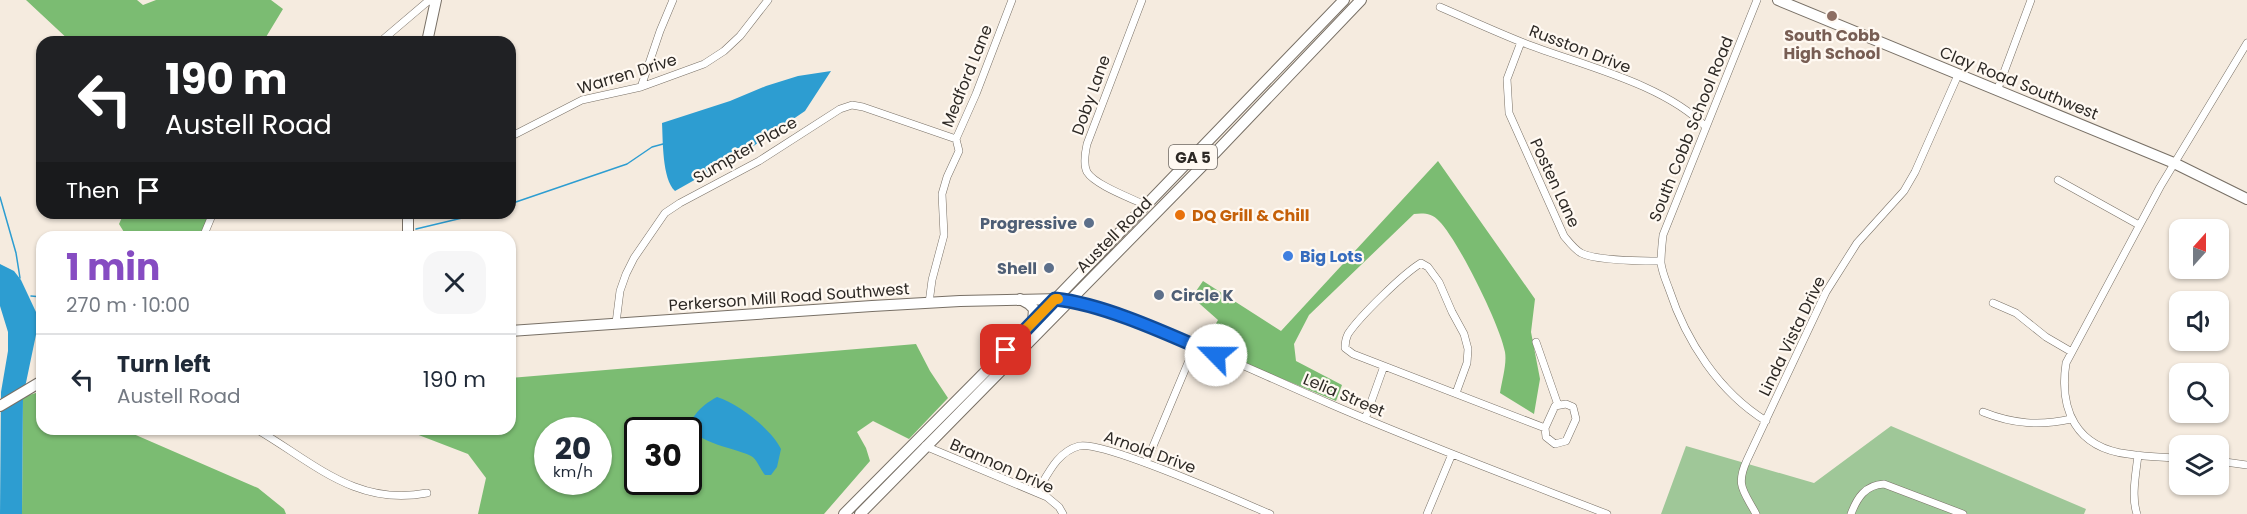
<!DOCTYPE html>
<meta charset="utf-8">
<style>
body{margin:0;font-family:Poppins,sans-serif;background:#f6f6f7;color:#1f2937;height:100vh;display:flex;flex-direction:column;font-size:22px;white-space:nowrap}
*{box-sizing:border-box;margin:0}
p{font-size:20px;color:#747a83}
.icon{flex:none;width:33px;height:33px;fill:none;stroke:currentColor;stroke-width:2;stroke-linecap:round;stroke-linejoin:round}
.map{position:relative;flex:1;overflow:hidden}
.panel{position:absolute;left:36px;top:231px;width:480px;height:204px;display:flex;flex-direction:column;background:#fff;border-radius:18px;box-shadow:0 2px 4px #0004}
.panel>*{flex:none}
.hud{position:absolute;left:36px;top:36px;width:480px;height:183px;border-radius:18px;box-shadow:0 2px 4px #0004;background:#202124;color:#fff;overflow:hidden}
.needle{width:39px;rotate:21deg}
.buttons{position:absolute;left:2169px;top:219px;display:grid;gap:12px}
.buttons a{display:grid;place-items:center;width:60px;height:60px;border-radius:12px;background:#fff;box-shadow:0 2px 4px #0004;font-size:30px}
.speed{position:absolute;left:534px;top:417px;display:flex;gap:12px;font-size:30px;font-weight:700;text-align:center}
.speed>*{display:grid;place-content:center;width:78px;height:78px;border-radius:50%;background:#fff;box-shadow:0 2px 4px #0004;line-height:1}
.speed small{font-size:15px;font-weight:400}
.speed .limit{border:3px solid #111;border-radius:9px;background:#fff;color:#111}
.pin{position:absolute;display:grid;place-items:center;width:51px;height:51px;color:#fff;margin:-26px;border-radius:12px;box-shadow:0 3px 9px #0006}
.me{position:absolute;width:66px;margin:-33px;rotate:293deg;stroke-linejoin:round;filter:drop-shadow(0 0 4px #0008)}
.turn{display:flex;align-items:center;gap:21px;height:126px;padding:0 30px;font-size:27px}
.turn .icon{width:78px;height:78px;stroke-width:2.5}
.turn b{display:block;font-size:42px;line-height:51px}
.then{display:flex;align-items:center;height:57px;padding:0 30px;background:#0003;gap:12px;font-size:22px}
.round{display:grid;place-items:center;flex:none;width:63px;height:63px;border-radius:18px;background:#f6f6f7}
.head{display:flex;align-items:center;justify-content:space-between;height:102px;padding:0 30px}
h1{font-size:36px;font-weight:700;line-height:45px;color:#864cc2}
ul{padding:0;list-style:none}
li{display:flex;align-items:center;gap:18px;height:90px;padding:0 30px;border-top:2px solid #e0e1e3}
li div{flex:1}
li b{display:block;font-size:22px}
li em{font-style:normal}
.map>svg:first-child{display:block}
</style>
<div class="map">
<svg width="2247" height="514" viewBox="0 0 2247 514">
<rect width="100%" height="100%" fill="#f5ebdf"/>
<path fill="#9fc798" d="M1891,426l195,83 -2,5h-423l25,-68 128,37z"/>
<path fill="#7bbc72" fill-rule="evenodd" d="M26,0h111l6,5 13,-5h115l12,9 -20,33h-192z
M1438,161l97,138 -4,33 9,47 -6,35 -34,-21c2,-13 7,-29 5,-41 -5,-27 -47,-112 -66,-131 -7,-8 -16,-8 -25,-7l-105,101 -15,29 2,17 46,24 -6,16 -133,-55 15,-26 -26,-23 11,-16 78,50z
M124,213h89l-10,24h-76l-8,-13z
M916,344l14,27 18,27 -39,41 -36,-18 -16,11 9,16 4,13 -46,53h-346l8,-36 -18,-24 -65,-25h107v-51zM548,430h50v52h-50zM638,430h50v52h-50z
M42,391v38h80l136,59 26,21 2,5h-264l1,-117z"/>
<path fill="#2d9dd1" d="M831,71l-26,40 -53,36 -12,11 -16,2 -10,9 -39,22c-13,-12 -12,-51 -13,-68l68,-22 36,-15 32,-10z
M0,264l14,7 7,9 15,32 1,18 -14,67 -1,117h-22l1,-122 7,-41v-19l-8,-26z
M717,397c22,7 54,32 64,52l-4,18 -6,8h-6c-5,-6 -8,-16 -14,-19 -12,-8 -77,-16 -56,-41 7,-9 13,-13 22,-18z"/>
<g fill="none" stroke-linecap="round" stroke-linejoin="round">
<path stroke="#2d9dd1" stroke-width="1.5" d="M0,197l16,56 4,25
M510,204l117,-40 25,-17 11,-3
M416,229l67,-16
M389,237l9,-2
M31,296l11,1"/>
<g stroke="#787066" stroke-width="8">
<path id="street" d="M1142,0l-55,144c-2,9 -4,20 0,28 8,13 44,26 58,33
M1757,0l-94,235c-1,9 -2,19 -2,28 1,9 5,18 8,26 17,52 50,103 97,132
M1440,7c28,12 56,25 84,36 56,22 139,40 182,84
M380,42l47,-40 7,-2
M1521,42l-14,37 2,34 55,123c5,6 10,13 17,17 16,8 61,8 80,8
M641,87l19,-56 13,-31
M1997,91l34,-91
M510,137l72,-37 59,-13 63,-23 20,-13 16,-15 28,-36
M2058,180l81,45
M203,237l10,-24
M1070,300c89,24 174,67 258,103 92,40 186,75 279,111
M929,303l3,-23 12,-45 -2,-41 5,-17 12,-26 -3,-12 20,-45 36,-94
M1993,303l23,10 30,24 24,14
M616,323l4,-32 6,-17 8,-16 31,-45 15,-10 79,-42 81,-52 12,-4 11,2 93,32
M1536,342l22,63
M1456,393l11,-30 1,-14 -4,-15 -12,-22 -13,-30 -11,-15 -7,-4c-18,11 -61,53 -73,71 -2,4 -3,9 -3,14l8,6 192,74
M1566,404l7,3 3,12 -10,22 -11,3 -9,-7 -1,-9 10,-22z
M1983,412c30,12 57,14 88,7
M1365,419l19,-53
M256,429c57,33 100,78 171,64
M925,446l122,51 12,10 4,7
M2180,458c-18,-1 -35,-1 -52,-4 -52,-6 -69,-44 -62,-91l94,-176 87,-144
M2218,461l29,4
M1146,463l49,-117
M1037,492c11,-18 20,-40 42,-46 24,-6 160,55 191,68
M1427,514l25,-60
M1756,514c-12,-23 -21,-28 -9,-54l79,-168 31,-49 47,-52 11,-19 43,-97
M1851,514c6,-16 14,-29 33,-30l79,30
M2137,514c-6,-17 -1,-41 1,-59"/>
</g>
<g stroke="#787066" stroke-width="12">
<path id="secondary" d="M1778,0l396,163 73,36
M427,42l9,-42
M408,237v-24
M510,331l362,-25 88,-5 101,-2
M0,406l42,-25"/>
</g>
<g stroke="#787066" stroke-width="12">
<path id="primary" d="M1020,299l9,5 5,5 -1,13
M844,514l144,-145 356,-369
M860,514l356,-362 145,-152"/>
</g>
<use href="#street" stroke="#fff" stroke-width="7"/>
<use href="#secondary" stroke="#fff" stroke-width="10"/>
<use href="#primary" stroke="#fff" stroke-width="10"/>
</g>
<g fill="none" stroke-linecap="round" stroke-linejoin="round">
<g stroke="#114b97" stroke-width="15">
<path id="route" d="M1006,350l49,-51c49,5 115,36 161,56"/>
</g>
<use href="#route" stroke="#1a73e8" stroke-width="10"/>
<path stroke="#f59e0b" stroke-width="10" d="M1023,332l32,-33h3"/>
</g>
<circle fill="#8d6e63" stroke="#fff9f2" stroke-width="2" cx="1832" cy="16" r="6"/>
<circle fill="#e8710a" stroke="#fff9f2" stroke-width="2" cx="1180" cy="215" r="6"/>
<g fill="#5c6f8a" stroke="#fff9f2" stroke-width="2">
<circle cx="1089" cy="223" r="6"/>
<circle cx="1049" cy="268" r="6"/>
<circle cx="1159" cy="295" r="6"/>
</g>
<circle fill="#3f7fe0" stroke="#fff9f2" stroke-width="2" cx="1288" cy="256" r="6"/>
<g text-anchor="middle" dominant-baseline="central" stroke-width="4.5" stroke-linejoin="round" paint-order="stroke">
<rect fill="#fff9f2" stroke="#6c6762" stroke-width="1.5" x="1169" y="145" width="48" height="24" rx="4.5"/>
<g font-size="15" font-weight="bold" fill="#2d2925">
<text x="1193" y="157">GA 5</text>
</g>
<g font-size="16" font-weight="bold" fill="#785e54" stroke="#fff9f2">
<text x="1832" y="35">South Cobb<tspan x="1832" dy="18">High School</tspan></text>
</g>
<g font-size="16" fill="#2d2925" stroke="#fff9f2">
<text transform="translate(1580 49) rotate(21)">Russton Drive</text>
<text transform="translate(627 74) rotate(-17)">Warren Drive</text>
<text transform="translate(967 76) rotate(-68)">Medford Lane</text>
<text transform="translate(2019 83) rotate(22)">Clay Road Southwest</text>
<text transform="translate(1091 95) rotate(-70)">Doby Lane</text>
<text transform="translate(1691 129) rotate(-68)">South Cobb School Road</text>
<text transform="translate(745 150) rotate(-30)">Sumpter Place</text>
<text transform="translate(1555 183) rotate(65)">Posten Lane</text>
<text transform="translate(1114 235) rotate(-45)">Austell Road</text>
<text transform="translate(789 297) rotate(-4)">Perkerson Mill Road Southwest</text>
<text transform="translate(1792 336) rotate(-64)">Linda Vista Drive</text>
<text transform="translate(1344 395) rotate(23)">Lelia Street</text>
<text transform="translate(1150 452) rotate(20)">Arnold Drive</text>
<text transform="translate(1002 466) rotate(24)">Brannon Drive</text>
</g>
<g font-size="16" font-weight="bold" fill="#c56008" stroke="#fff9f2" text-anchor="start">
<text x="1192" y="215">DQ Grill &amp; Chill</text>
</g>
<g font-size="16" font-weight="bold" fill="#4e5e75" stroke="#fff9f2" text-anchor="end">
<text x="1077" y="223">Progressive</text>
<text x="1037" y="268">Shell</text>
<text x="1171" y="295" text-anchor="start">Circle K</text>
</g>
<g font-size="16" font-weight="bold" fill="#366cbe" stroke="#fff9f2" text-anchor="start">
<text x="1300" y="256">Big Lots</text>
</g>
</g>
</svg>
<div class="buttons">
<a><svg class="needle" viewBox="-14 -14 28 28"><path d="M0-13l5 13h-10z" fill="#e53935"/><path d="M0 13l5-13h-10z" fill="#747a83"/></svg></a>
<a><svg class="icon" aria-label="sound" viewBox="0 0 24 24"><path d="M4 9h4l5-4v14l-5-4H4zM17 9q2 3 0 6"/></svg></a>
<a><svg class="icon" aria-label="search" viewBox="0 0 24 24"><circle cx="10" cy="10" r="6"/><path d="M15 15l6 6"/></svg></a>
<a><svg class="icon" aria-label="layers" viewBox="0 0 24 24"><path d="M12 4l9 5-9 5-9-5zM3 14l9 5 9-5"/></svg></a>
</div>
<div class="speed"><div>20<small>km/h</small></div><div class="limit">30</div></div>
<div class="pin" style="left:1006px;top:350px;background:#d93025"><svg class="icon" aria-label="arrive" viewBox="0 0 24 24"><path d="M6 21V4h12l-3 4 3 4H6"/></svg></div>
<svg class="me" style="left:1216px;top:355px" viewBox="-20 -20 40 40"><circle r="19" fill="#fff"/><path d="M0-13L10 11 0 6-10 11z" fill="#1a73e8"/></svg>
<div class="hud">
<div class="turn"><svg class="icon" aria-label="left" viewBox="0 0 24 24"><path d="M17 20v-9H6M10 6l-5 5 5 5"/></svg><div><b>190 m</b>Austell Road</div></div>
<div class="then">Then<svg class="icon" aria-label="arrive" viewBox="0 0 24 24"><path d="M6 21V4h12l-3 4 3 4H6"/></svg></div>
</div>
<section class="panel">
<div class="head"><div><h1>1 min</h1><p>270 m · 10:00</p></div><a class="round"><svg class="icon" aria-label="close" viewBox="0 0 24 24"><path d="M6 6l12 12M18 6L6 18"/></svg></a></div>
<ul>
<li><svg class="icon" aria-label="left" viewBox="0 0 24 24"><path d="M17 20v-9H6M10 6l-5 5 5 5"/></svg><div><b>Turn left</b><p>Austell Road</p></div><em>190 m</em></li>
</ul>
</section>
</div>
